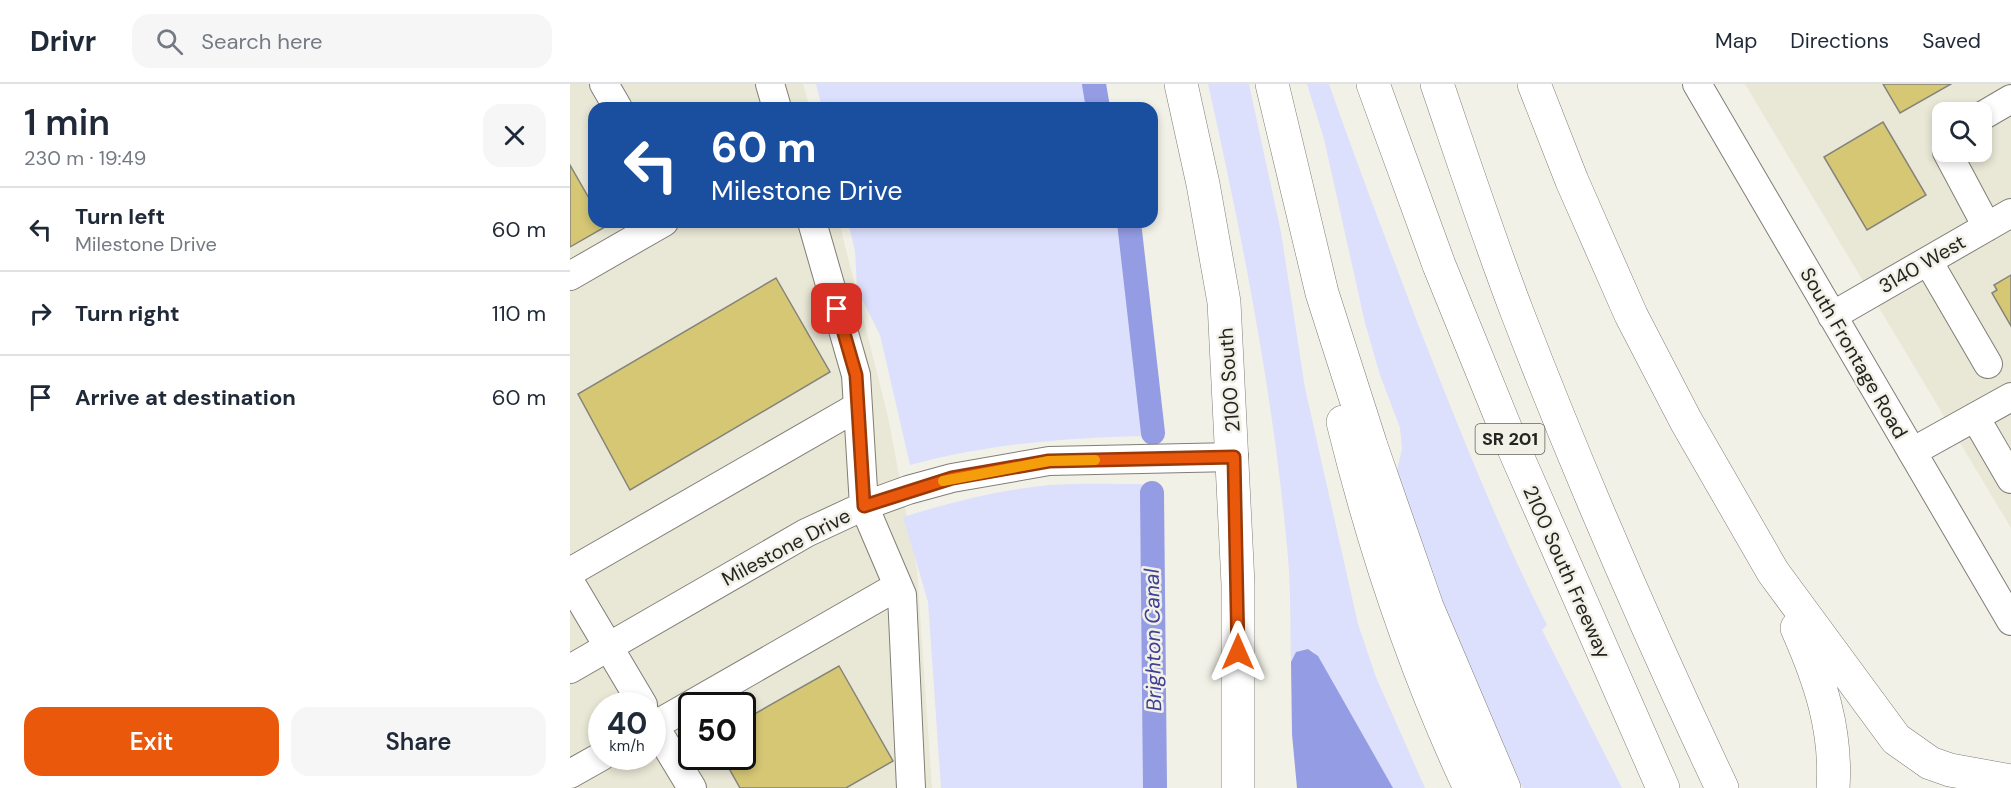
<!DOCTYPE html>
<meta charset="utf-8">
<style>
body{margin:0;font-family:"DM Sans",sans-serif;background:#f6f6f7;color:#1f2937;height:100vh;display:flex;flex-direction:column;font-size:22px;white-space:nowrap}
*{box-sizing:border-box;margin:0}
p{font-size:20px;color:#747a83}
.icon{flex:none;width:33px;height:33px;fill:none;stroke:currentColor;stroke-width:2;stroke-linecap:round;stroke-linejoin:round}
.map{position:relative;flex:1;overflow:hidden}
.side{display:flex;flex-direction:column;background:#fff;width:570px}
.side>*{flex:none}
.top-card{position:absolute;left:18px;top:18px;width:570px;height:126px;border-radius:18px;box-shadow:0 3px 9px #0003;background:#1a4fa0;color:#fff;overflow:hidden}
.buttons{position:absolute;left:1362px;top:18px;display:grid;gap:12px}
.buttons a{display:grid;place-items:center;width:60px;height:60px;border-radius:12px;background:#fff;box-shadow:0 3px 9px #0003;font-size:30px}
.speed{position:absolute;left:18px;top:608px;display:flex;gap:12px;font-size:30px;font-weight:700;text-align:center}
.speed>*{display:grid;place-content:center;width:78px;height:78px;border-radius:50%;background:#fff;box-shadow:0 3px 9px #0003;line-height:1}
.speed small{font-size:15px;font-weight:400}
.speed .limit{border:3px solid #111;border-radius:9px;background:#fff;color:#111}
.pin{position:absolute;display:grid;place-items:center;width:51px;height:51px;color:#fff;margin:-26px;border-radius:12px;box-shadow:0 3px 9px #0006}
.me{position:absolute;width:66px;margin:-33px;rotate:0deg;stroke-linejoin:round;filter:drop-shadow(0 0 4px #0008)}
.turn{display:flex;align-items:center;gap:21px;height:126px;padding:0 24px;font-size:27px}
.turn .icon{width:78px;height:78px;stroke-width:2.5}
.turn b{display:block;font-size:42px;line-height:51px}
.round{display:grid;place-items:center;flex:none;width:63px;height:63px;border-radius:18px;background:#f6f6f7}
.head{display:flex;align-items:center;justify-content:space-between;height:102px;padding:0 24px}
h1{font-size:36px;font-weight:600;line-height:45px}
.cta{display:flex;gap:12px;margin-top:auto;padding:12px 24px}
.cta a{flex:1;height:69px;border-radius:18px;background:#ea580c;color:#fff;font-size:24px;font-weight:600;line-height:69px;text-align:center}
.cta a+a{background:#f6f6f7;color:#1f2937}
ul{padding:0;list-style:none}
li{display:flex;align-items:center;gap:18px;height:84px;padding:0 24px;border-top:2px solid #e0e1e3}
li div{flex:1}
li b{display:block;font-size:22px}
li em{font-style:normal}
header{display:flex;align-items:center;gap:36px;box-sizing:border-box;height:84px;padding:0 30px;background:#fff;border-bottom:2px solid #e0e1e3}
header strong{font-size:28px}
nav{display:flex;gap:33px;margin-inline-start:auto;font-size:21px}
.search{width:420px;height:54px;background:#f6f6f7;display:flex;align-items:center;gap:15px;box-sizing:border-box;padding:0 21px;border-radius:18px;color:#747a83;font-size:22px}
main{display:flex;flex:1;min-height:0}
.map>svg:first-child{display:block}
</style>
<header>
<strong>Drivr</strong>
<div class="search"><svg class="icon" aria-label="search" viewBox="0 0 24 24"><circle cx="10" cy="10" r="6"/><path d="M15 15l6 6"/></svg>Search here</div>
<nav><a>Map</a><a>Directions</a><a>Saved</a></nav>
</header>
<main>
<section class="side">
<div class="head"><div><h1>1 min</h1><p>230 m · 19:49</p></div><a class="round"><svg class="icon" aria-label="close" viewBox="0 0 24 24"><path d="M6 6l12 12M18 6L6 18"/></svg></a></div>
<ul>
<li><svg class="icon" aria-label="left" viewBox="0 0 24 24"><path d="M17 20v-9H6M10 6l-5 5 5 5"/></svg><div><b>Turn left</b><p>Milestone Drive</p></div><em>60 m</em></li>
<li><svg class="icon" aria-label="right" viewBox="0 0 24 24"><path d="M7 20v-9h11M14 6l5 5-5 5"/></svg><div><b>Turn right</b></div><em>110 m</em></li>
<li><svg class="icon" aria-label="arrive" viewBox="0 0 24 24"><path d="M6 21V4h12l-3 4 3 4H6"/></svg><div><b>Arrive at destination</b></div><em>60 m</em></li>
</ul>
<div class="cta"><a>Exit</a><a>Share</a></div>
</section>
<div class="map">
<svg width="1441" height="704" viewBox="0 0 1441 704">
<rect width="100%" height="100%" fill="#f2f1e7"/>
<path fill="#e9e7d5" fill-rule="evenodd" d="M0,0h233l7,24h-216v114h245l49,195 29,153 15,218h-362zM32,621h50v51h-50zM122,621h50v51h-50z
M1175,0h266v444zM1372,28h40v40h-40z"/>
<path fill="#dce0fc" d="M246,0h268l6,24h-268z
M638,0h41l32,148 24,156 53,236 18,53 49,111h-32l-80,-137 -5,-2 -12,3 -5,10c-1,-34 0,-69 -3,-104 -14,-160 -45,-318 -80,-474z
M737,0h22c29,83 61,166 92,248 39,99 78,198 126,293l-5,5 80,158h-99l-69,-152 -50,-136 -7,-30 5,-21 -2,-21 -20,-53 -15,-52 -41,-184z
M278,138h270l26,191v23c-80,2 -156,8 -234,29l-30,-130 -23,-46 -2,-38z
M572,400l6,304h-207l-13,-186 -25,-85c48,-15 96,-27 146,-32 31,-2 63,-1 93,-1z"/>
<path fill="#949ce3" d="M738,565l10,7 75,132h-96l-5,-54 -1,-72 5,-10z"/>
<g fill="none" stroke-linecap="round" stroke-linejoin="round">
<path stroke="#949ce3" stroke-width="24" d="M524,0l4,24
M559,138l24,211
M582,409l3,295"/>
</g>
<path fill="#d6c775" stroke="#85847b" stroke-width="1.5" d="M1313,0h68l-51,29z
M1313,38l43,73 -59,35 -43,-73z
M0,81l24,42v15h8l3,5 -35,20z
M1441,191v51l-19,-33 5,-3 -3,-5z
M206,194l54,94 -200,118 -52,-96z
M269,582l54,95 -47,27h-106l-18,-32h20v-35z"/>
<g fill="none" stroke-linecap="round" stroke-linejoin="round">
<g stroke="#807e76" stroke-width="30">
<path id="minor" d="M34,0l14,24
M200,0l7,24
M1127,0l314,537
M1412,32l29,-17
M1377,68l40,75
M242,138l44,153 8,131 38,89 9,193
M1358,177l60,103
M0,192l94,-54
M1262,232l179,-103
M1405,333l36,62
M1342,368l99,-55
M0,488l287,-165
M0,498l73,123
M0,585l236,-136 58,-27 44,-16 44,-12 97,-17 185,-4
M82,638l40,66
M82,643l246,-141
M0,690l32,-18"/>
</g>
<g stroke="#807e76" stroke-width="34">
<path id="major" d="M611,0l22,100 21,118 14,282v204"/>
</g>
<g stroke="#807e76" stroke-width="34">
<path id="highway" d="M702,0l50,209 49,153 56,161 77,181
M803,0l66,181 72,177 152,346
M867,0c26,76 51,152 80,228 62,161 131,320 205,476
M964,0l38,97 59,134 55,106 87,151 123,167 34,24 20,7 61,11
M773,338c31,126 72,249 127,366
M1227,544c23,52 40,102 36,160"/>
</g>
<use href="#minor" stroke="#fff" stroke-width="28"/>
<use href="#major" stroke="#fff" stroke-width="33"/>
<use href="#highway" stroke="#fff" stroke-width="33"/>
</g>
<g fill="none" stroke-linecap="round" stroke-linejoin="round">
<g stroke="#983908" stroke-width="15">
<path id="route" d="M267,225l19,66 8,131 88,-28 97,-17 185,-4 4,195"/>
</g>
<use href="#route" stroke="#ea580c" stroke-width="10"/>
<path stroke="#f59e0b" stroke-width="10" d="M373,397l106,-20 46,-1"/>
</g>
<g text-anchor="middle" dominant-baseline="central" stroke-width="5" stroke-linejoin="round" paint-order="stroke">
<rect fill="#f2f1e7" stroke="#62625c" stroke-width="1.5" x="905.5" y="340" width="69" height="30" rx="4.5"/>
<g font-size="18" font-weight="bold" fill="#252421">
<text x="940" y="355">SR 201</text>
</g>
<g font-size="20" fill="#252421" stroke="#f2f1e7">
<text transform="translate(1352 180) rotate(-30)">3140 West</text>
<text transform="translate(1284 269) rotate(60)">South Frontage Road</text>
<text transform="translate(659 296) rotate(-94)">2100 South</text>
<text transform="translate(216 463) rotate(-28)">Milestone Drive</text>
<text transform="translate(997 488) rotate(66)">2100 South Freeway</text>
</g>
<g font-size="21" font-style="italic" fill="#3f4094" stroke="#f2f1e7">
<text transform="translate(583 556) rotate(-91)">Brighton Canal</text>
</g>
</g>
</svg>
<div class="buttons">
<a><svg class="icon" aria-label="search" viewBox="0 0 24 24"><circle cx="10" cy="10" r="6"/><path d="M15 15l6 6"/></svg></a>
</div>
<div class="speed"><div>40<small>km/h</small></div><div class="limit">50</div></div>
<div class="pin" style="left:267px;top:225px;background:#d93025"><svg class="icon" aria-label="arrive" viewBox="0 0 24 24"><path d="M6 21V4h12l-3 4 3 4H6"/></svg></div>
<svg class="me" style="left:668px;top:568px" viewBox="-20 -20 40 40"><path d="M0-17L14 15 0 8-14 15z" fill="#ea580c" stroke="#fff" stroke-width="4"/></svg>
<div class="top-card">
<div class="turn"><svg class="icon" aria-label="left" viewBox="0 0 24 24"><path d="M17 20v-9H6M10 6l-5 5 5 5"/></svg><div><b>60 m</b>Milestone Drive</div></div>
</div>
</div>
</main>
